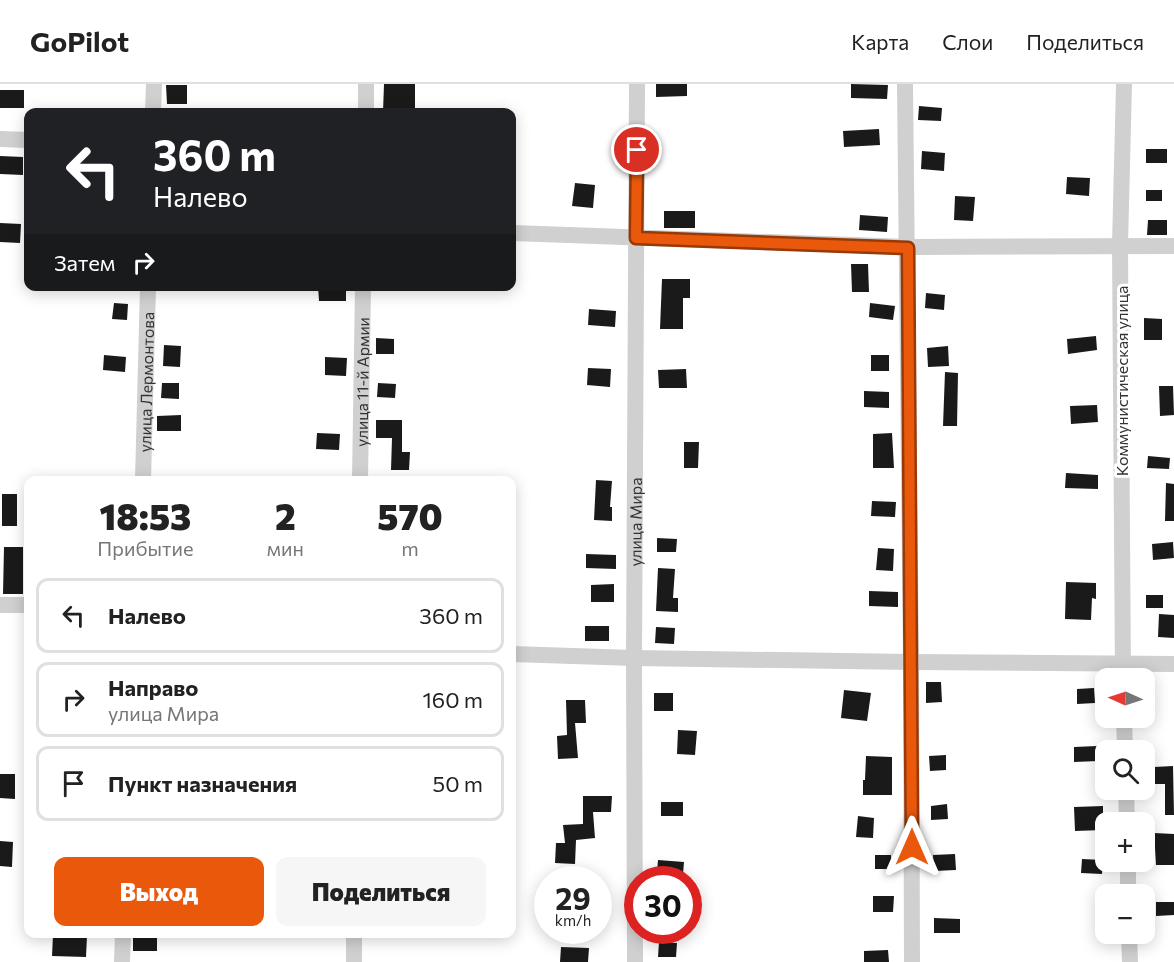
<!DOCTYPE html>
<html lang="ru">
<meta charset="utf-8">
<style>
body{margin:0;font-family:Commissioner,sans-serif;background:#f6f6f6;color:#222;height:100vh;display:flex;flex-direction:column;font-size:22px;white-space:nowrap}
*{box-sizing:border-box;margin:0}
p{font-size:20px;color:#767676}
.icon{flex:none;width:33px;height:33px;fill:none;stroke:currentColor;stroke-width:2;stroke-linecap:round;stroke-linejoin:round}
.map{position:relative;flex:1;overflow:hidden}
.panel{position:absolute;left:24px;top:392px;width:492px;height:462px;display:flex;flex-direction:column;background:#fff;border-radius:12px;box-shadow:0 3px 15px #0003}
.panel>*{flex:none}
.banner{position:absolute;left:24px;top:24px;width:492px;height:183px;border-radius:12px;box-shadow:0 3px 15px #0003;background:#202124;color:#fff;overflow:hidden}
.needle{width:39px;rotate:273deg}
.tools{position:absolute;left:1095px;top:584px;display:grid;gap:12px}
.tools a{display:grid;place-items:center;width:60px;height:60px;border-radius:12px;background:#fff;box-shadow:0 3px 15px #0003;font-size:30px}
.speed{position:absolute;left:534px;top:782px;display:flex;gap:12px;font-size:30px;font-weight:700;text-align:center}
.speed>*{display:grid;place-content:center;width:78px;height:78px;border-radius:50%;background:#fff;box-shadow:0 3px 15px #0003;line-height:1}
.speed small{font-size:15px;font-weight:400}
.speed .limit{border:9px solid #d22;background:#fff;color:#111}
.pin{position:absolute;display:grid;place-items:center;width:51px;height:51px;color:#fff;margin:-26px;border:3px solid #fff;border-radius:50%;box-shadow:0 2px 6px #0007}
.me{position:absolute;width:66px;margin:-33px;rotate:0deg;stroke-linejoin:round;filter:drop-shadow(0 0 4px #0008)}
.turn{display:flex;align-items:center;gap:21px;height:126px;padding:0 30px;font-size:27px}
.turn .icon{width:78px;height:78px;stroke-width:2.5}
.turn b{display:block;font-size:42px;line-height:51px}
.then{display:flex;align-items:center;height:57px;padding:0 30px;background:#0003;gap:12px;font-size:22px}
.eta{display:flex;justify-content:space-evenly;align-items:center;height:102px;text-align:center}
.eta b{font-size:36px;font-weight:800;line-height:42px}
.button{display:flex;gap:12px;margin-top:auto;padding:12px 30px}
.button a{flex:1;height:69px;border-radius:12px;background:#ea580c;color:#fff;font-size:24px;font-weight:800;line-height:69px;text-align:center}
.button a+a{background:#f6f6f6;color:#222}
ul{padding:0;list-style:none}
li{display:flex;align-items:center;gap:18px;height:75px;margin:0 12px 9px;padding:0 18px;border:3px solid #e0e0e0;border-radius:12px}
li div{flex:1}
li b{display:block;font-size:22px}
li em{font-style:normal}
header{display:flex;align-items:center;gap:36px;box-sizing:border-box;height:84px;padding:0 30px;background:#fff;border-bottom:2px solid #e0e0e0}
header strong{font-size:28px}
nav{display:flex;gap:33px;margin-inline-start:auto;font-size:21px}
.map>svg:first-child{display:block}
</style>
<header>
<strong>GoPilot</strong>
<nav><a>Карта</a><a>Слои</a><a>Поделиться</a></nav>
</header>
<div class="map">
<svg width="1174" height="878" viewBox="0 0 1174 878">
<rect width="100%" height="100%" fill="#fff"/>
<path fill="#1a1a1a" d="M384,0h31v28h-32z
M656,0h31v12l-31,1z
M851,0l37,1 -1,14 -36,-1z
M166,1h21v19h-20z
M0,6h24v18h-24z
M919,22l23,2 -1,13 -23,-1z
M879,45l1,16 -36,2 -1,-16z
M1146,65h21v14h-21z
M922,67l23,2 -1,18 -23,-2z
M0,72l23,1v18l-23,-1z
M1067,93l23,1 -1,18 -23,-2z
M575,99l20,2 -2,23 -21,-2z
M1146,106h16v11h-16z
M955,112l20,1 -2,24 -19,-1z
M664,127h31v17h-31z
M860,131l28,2 -1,15 -28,-2z
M1148,136h19v15h-20z
M0,139l21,1 -1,19 -20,-1z
M851,180h17l1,28h-17z
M662,195h28v19h-7v31h-23z
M318,202h28v15h-27z
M926,209l19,2 -1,15 -19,-2z
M114,219l14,1 -1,16 -15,-1z
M870,219l25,3 -2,14 -24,-3z
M589,225l27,2 -1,16 -27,-2z
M1144,234l18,1v21h-18z
M1096,252l1,14 -29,4 -1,-15z
M376,254l18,1v15h-18z
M164,261l17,1 -1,21 -17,-1z
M948,262l1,20 -21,1 -1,-19z
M104,271l22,2 -1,15 -22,-2z
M871,271h18v16h-18z
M325,273l22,1 -1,18 -21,-1z
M588,284l23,1 -1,18 -23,-2z
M686,285l1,19h-28l-1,-18z
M945,288l13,1 -1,53h-14z
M162,299h17v16l-18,-1z
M378,299l18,1 -1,14 -18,-1z
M1159,302h14l1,29 -14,1z
M864,307l25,1v16l-25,-1z
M1097,321l1,17 -27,2 -1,-18z
M181,331v16h-24v-15z
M376,336h26v32h8l-1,18h-18l1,-32h-16z
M317,349l23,1 -1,16 -23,-1z
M892,349l2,35h-21v-34z
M684,358h15l-1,26h-14z
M1148,372l22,2 -1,11 -22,-1z
M1066,389l32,2v14l-33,-1z
M596,396l16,1 -2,26h2v14l-18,-1z
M1166,399l8,1v37h-9z
M2,410h15v32h-15z
M872,417l24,1 -1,15 -24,-1z
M657,454l20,1 -1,13h-19z
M1173,458l1,16 -21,2 -1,-16z
M4,463h19v47h-20z
M878,464l16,1 -1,22 -17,-1z
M586,470l30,1v14l-30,-1z
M658,484l17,1 -2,29h5v14l-22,-1z
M1066,498l30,1v16l-4,-1 -1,22 -26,-1z
M614,500v18h-23v-17z
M869,507l29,1v15l-29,-1z
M1146,511h17v13h-17z
M1159,530l15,1v23l-16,-1z
M585,542h24v15h-24z
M656,543l19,1 -1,16 -19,-1z
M926,598h15l1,20 -16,1z
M1094,604l1,15 -18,1v-15z
M844,606l27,3 -4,28 -26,-3z
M654,609h19v18h-19z
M566,616h19l1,23h-11l3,35 -20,1 -1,-23 10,-1z
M678,646l19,1 -2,24 -18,-1z
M1097,662l1,15 -24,1v-15z
M946,671v15l-16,1 -1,-15z
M866,672l26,1v38h-29v-15h2z
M1173,682l1,49h-9v-31h-10l-1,-17z
M0,690h15v25l-15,-1z
M583,712h29l-1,16h-18l2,26 -19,2 -1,24 -20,-1 1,-20h9l-2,-18 20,-1z
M661,718h22v14h-22z
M947,720l1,15 -17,1v-14z
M1103,722v24l-28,1 -1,-24z
M858,732l16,2 -1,20 -17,-1z
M1154,749l20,1v31h-18l-1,-17h-2z
M0,757l13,1 -1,25 -12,-1z
M955,770l1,16 -22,1 -1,-16z
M875,771h16v14h-16z
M1082,775l21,1 -1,14 -21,-1z
M658,776l26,2 -1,12 -26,-2z
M873,812h21l-1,16h-20z
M1156,818h18v13l-18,1z
M934,834l26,1v14h-26z
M53,851l34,1 -1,21 -34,-1z
M133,851h24v16h-24z
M659,858l18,1 -1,14h-18z
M561,863l28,1 -1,14h-28z
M888,866l1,12h-25v-11z"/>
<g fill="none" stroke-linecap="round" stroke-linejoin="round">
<g stroke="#d0d0d0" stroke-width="16">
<path d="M905,0l6,578 1,300"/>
<path d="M153,28l1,-28"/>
<path d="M366,28v-28"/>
<path d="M0,55l28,1"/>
<path d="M512,149l396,14 266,-1"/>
<path id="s1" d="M143,396l5,-194"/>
<path id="s2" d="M360,396l3,-194"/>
<path d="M0,521h28"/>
<path d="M512,570l122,4 277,4 263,2"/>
<path d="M1123,594l-3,-433 4,-161"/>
<path d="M1124,633l1,33"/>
<path d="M1126,705l1,33"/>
<path d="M1128,777v33"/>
<path d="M1129,849l1,29"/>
<path d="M122,878l1,-29"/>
<path d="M354,878v-29"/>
<path id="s3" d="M635,878l-1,-304 3,-574"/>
</g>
</g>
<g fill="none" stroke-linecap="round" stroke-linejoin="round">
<g stroke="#983908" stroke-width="15">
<path id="route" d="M637,66l-1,88 272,10 4,599"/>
</g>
<use href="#route" stroke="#ea580c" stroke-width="10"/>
</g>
<g text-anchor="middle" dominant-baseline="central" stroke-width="6" stroke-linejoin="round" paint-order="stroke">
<g font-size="16" fill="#333" stroke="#fff">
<text transform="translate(1121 297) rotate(-90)">Коммунистическая улица</text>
<text stroke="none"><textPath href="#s1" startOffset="98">улица Лермонтова</textPath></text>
<text stroke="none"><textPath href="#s2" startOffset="98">улица 11-й Армии</textPath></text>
<text stroke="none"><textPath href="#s3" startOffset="440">улица Мира</textPath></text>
</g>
</g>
</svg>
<div class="tools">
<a><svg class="needle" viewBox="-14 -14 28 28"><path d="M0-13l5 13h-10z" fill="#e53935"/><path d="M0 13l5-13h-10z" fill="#767676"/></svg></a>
<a><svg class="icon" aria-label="search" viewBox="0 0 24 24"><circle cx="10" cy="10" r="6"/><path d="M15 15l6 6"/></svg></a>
<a>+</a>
<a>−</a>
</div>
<div class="speed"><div>29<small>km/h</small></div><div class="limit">30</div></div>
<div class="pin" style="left:637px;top:66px;background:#d93025"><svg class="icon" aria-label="arrive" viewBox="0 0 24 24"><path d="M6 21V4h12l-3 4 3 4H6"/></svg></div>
<svg class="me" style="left:912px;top:763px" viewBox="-20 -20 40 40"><path d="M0-17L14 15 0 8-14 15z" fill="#ea580c" stroke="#fff" stroke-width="4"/></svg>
<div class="banner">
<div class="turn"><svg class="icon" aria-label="left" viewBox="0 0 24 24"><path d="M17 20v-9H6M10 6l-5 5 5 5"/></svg><div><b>360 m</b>Налево</div></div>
<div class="then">Затем<svg class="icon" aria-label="right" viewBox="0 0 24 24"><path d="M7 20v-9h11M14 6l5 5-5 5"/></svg></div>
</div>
<section class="panel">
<div class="eta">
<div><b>18:53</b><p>Прибытие</p></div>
<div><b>2</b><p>мин</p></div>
<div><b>570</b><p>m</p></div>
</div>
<ul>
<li><svg class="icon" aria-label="left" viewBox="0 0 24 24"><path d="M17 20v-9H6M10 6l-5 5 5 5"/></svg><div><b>Налево</b></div><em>360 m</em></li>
<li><svg class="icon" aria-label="right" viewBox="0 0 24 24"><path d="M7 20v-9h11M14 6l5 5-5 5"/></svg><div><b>Направо</b><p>улица Мира</p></div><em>160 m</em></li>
<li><svg class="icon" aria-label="arrive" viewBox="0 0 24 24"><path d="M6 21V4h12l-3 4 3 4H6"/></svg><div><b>Пункт назначения</b></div><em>50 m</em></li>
</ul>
<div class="button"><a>Выход</a><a>Поделиться</a></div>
</section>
</div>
